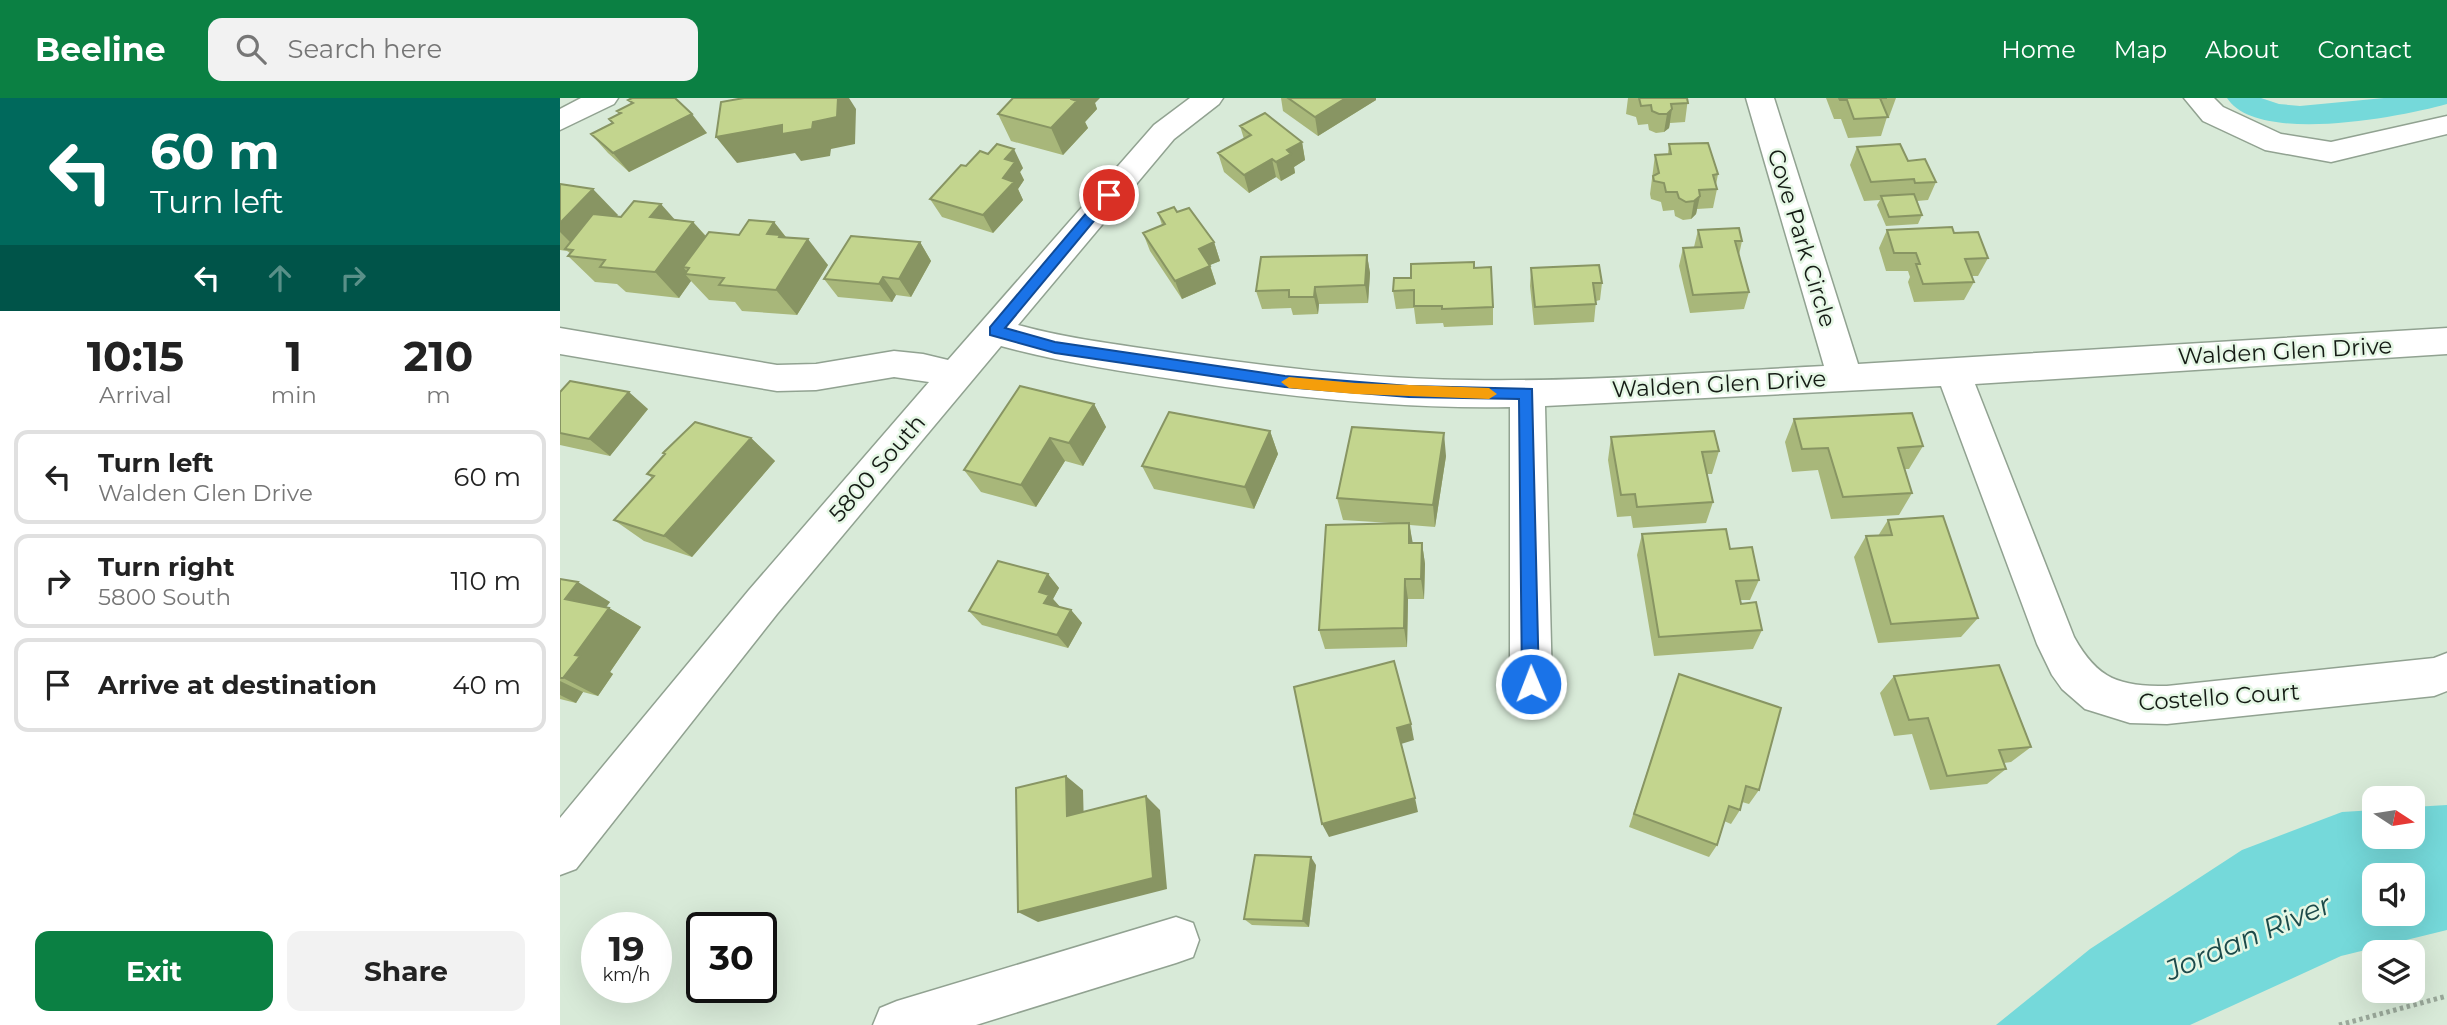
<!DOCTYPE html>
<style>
body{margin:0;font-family:Montserrat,sans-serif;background:#f2f2f2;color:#222;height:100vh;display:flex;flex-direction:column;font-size:26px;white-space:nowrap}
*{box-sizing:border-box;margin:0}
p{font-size:23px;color:#767676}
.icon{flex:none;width:38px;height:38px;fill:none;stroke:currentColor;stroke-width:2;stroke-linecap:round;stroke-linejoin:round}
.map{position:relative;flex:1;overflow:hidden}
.panel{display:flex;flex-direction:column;background:#fff;width:560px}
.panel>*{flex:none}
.banner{background:#00695c;color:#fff;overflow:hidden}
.needle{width:46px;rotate:102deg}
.tools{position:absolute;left:1802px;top:688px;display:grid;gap:14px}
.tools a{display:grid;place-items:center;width:63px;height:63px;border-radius:14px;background:#fff;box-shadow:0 7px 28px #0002;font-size:35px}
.speed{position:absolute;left:21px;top:814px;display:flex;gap:14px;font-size:35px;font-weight:700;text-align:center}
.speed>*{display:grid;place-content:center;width:91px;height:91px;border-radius:50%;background:#fff;box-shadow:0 7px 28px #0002;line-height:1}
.speed small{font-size:18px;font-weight:400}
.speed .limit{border:4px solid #111;border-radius:10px;background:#fff;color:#111}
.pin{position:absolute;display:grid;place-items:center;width:60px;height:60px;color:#fff;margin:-30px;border:4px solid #fff;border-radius:50%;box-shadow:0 2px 7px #0007}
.me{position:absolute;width:77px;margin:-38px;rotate:359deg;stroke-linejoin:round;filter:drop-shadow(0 0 5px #0008)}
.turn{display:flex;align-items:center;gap:24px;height:147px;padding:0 35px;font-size:32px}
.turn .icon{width:91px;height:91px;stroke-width:2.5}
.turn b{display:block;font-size:49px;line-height:60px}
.lanes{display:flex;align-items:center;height:66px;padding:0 35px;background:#0003;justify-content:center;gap:35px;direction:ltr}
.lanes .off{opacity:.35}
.eta{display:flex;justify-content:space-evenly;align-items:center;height:119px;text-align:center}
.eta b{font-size:42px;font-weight:700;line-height:49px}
.action{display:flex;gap:14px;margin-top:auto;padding:14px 35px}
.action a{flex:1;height:80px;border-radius:14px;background:#0b8043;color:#fff;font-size:28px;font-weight:700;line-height:80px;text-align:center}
.action a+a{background:#f2f2f2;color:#222}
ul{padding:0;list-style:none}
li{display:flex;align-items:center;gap:21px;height:94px;margin:0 14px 10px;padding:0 21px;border:4px solid #e0e0e0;border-radius:14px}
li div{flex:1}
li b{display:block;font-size:26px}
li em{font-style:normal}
header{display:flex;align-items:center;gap:42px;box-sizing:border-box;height:98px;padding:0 35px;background:#0b8043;color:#fff}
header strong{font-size:33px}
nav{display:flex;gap:38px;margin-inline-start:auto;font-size:24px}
.search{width:490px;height:63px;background:#f2f2f2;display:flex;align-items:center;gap:18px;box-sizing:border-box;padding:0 24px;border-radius:14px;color:#767676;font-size:26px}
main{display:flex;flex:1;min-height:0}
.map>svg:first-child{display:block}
</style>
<header>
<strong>Beeline</strong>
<div class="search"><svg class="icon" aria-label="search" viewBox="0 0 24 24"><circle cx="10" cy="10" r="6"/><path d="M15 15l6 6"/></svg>Search here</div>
<nav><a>Home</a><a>Map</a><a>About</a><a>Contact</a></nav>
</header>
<main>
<section class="panel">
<div class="banner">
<div class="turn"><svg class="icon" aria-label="left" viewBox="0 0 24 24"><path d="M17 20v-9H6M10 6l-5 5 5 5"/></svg><div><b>60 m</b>Turn left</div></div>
<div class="lanes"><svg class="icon" aria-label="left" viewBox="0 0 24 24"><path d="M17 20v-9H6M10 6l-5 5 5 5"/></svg><svg class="icon off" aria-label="ahead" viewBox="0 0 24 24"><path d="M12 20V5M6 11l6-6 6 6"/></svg><svg class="icon off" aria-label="right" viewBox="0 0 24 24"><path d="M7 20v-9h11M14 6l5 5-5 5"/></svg></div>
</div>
<div class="eta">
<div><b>10:15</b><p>Arrival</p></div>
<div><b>1</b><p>min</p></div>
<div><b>210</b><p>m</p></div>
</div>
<ul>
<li><svg class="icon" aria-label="left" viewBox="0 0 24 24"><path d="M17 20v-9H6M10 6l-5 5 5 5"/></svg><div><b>Turn left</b><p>Walden Glen Drive</p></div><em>60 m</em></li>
<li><svg class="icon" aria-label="right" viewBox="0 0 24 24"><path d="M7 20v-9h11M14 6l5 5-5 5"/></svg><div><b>Turn right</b><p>5800 South</p></div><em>110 m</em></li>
<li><svg class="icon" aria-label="arrive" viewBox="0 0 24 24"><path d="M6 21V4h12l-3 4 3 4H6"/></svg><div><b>Arrive at destination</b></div><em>40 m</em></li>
</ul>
<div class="action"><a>Exit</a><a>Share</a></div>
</section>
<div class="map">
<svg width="1887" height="927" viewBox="0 0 1887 927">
<rect width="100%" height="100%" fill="#d8ead8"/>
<path fill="#75d9da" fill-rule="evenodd" d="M1887,707v125l-106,26 -151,69h-194l94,-76 152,-99 100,-38 33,-2v26h38v-29zM1815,777h38v39h-38z"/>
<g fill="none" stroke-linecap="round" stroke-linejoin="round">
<path fill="#75d9da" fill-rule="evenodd" d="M1667,0h34l18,6 21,2 84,-8h63v6c-46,13 -190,41 -220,-6z"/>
<g stroke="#91a291" stroke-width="3">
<path id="minor" d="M21,0h37l-4,6 -54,26v-21z
M630,0h33l-4,6 -45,35 -156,186c51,14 104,20 156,28 98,14 196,26 295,27 119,2 237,-8 355,-14l-78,-268h28l84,266 589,-36v26l-472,30 99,253c24,43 45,49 93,49l267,-28 13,-5v38l-13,5 -267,28 -37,-1 -45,-14 -23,-20 -10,-14 -15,-31 -96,-258 -396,20 7,278 -6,13 -15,6 -15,-6 -6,-13v-277c-111,2 -222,-10 -331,-27 -60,-9 -119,-18 -178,-34l-224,268 -201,255 -16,6v-57l189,-228 180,-208 -35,-5 -78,13 -39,1 -217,-37v-26l217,37 39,-1 78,-13 29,3 25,6 206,-235z
M1624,0h30l9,9 58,27 50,8 116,-26v18l-116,28 -66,-12 -62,-29z
M616,819l17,6 6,17 -6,17 -17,6 -200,62h-103l7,-17 17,-7z"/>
</g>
<path stroke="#9aa89a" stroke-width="5" stroke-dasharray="3.5 3.5" stroke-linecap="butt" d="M1779,927l108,-29"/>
<use href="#minor" fill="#fff" fill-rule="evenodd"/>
</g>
<path fill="#a8b77a" d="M721,0h95v2l-58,36 -35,-25z
M1068,0h60l-3,24 -15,1 -1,5 -5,4 -8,1 -7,-3 -1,-6 -10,1 -2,-8 -10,-3z
M1266,0h70l-7,19h-2l-6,19 -33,2 -7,-19h-7z
M68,2l79,33 -78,39 -21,-19 -17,-19 21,-11 -3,-4 11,-5 -3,-3 15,-7z
M535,5l2,6 -12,13 3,6 -25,27 -52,-14 -13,-27z
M680,28l62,16 3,18 -11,7 1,6 -14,8 -5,-4 -27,16 -25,-21 -6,-19 26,-14z
M1109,46l49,30 -2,11 1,4 -4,19 -16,1 -1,5 -5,5 -8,1 -8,-4 -1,-6 -11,1 -2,-9 -10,-3 -1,-5 5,-39 13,-1z
M1297,49l51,14 28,21 -8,18 -11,1 5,14 -4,9 -32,2 -9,-21 3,-5 -16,1 -14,-36z
M406,68l57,2 -3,4 4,8 -6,9 5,11 -30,33 -51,-16 -12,-18z
M0,86l58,31 -2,1 77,6 13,14 33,-1 35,-13 12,15 42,28 -31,50 -55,-4 -7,-9 -26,-2 -18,-19 -12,17 -53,-6 -9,-8 -22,-2 -27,-26 2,-3 -3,-2 -7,-1z
M617,114l37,30 6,19 -10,4 6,19 -34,15 -32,-48 -7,-18 19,-8 -4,-12z
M1138,132l44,11 -3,14 10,37 -5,17 -54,4 -11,-47 4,-18 11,-1z
M1327,132l67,3 34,25 -10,18h-6l2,6 -10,18 -50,2 -6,-20 2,-5 -2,-6h-22l-7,-23z
M360,144l11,19 -20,36 -15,-2 -4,7 -54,-5 -14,-18z
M807,157l3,18 -2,30 -49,1 -1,10 -25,1 -2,-7 -29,1 -6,-18z
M914,170l19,39v18l-49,2 -1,-4 -27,1 -2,-16 -18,1 -3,-18 18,-13z
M971,170l71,15 -2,17 -4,1 -2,21 -60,3 -4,-39z
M0,294l88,17 -38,47 -50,-11z
M534,306l12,23 -23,39 -18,-5 -29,46 -55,-15 -17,-22z
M1234,321l129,27 -14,23h-4l7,24 -13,22 -68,4 -13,-49 -26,2 -7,-30z
M710,333l8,23 -24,55 -100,-20 -12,-23z
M1051,339l108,14 -7,23h-5l6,28 -7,21 -73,5 -2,-12 -14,1 -9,-57z
M191,340l24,23 -83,96 -48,-16 -30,-21 38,-42 -5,-4 17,-20 -1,-1z
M886,358l-11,71 -25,-2 2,18h10l3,21 -1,35h-16l-1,48 -82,2 -6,-19 72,-107 -48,-3 -6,-22z
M1328,422l90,98 -17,19 -83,6 -24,-86 12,-21h12z
M1082,436l88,15 29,31 -9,20h-10l1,4 21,26 -9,19 -99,7 -17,-101z
M488,476l11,14 -6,11 7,8 11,3 11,13 -14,25 -86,-23 -13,-14z
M0,481l50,23 -4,5 3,1 32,19 -31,45 3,2 -15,22 -15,-4 -7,11 -16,-4z
M1119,576l80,116 -10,14 -7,-2 -2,8 -9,14 -7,-3 -7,24 -8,12 -80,-30z
M1334,578l137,71 -20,15 -7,1 2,6 -19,15 -57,6 -18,-56 -18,2 -14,-43z
M756,767l-7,62 -57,-2 -8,-6z"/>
<path fill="#889563" d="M278,0h11l7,11 -1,35 -24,5 -1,7 -29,5 -6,-8 -58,10 -21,-26 66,-12 31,-3z
M511,0h29l-5,5 2,6 -12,13 3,6 -25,27 -12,-27z
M786,0h30v2l-58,36 -3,-19z
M1112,11l-3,19 -5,4 3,-18z
M132,16l15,19 -78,39 -16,-19z
M742,44l3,18 -11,7 1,6 -14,8 -5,-19 11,-12z
M454,51l9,19 -3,4 4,8 -6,9 5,11 -30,33 -10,-18 20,-37 2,-19z
M712,61l4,18 -27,16 -5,-18z
M33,91l25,26 -36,39 -22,-22v-9z
M1140,98l-4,18 -5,5 3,-18z
M101,106l23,26 -34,-13z
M133,124l23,26 -27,20 -6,-1 7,8 -5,-1 6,7 -12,17 -24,-26z
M214,124l21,27 13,-10 20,26 -31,50 -21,-25 -9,-56z
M360,144l11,19 -20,36 -12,-18z
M654,144l6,19 -15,6 -6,-18z
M807,157l3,18 -2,30 -3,-18z
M650,168l6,18 -34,15 -7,-18z
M323,179l13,18 -4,7 -13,-18z
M755,189l4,17 -1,10 -4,-17z
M69,294l19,17 -38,47 -21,-17z
M534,306l12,23 -23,39 -14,-23z
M710,333l8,23 -24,55 -9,-22z
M884,335l2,23 -11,71 -2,-22z
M191,340l24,23 -83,96 -28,-21z
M490,340l15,23 -29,46 -15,-22z
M849,425l4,21 -4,-1z
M862,445l3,21 -1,35 -3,-20z
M488,476l11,14 -6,11 8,9 -17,-5 -5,-11z
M845,481l3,20 -1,48 -3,-19z
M18,484l32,20 -12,16 -33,-19z
M49,510l32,19 -31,45 3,2 -15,22 -35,-18 12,-23z
M511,512l11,13 -14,25 -11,-13z
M0,583l23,11 -7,11 -16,-8z
M851,626l3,16 -13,4 -4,-16z
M506,678l17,14 1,39 -17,-13z
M586,698l14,14 7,79 -129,33 -20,-10z
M855,700l3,14 -89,25 -7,-13z
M751,759l5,8 -7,62 -6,-6z"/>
<path fill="#c3d58e" stroke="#889563" stroke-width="2" d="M72,0h43l17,16 -79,39 -22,-19 22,-11 -4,-4 12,-6 -4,-2 16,-8 -5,-3z
M184,0h94l-1,19 -24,5 -1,7 -30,5v-9l-66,12 5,-35z
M453,0h58v1l6,2 -26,27 -53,-14z
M728,0h58l-31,19z
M1079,0h48l1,5 -17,1 1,5 -5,5h-8l-7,-3 -1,-6 -10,1z
M1279,0h48h-7l8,19 -34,2 -7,-19h-7z
M705,15l37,29 -15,8 4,4 -15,8 -4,-3 -28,16 -26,-22 33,-18 -11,-9z
M1148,45l10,31 -5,1 4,14 -18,1 1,6 -6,5 -8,1 -7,-4 -2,-6h-11l-2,-9 -10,-2 -1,-5 6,-3 -4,-18 16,-1 -2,-10z
M437,46l17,5 -9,10 10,3 -12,16 11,4 -31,33 -53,-16 31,-34 5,1 14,-15 8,3z
M1340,46l8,17 17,-2 11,23 -21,1 -1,-4 -43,3 -14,-35z
M0,86l33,5 -33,34z
M1354,96l8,21 -33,2 -8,-21z
M74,103l27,3 -11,13 43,5 -38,50 -55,-5 5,-7 -37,-4 5,-6 -8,-1 28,-35 28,3z
M614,109l3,5 12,-4 25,34 -15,7 11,17 -35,15 -32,-48 22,-9 -7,-11z
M189,122l25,2 -7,12 13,1 -1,2 29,2 -32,51 -57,-5 5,-7 -39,-4 4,-6 -6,-1 26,-35 30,3z
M1392,129l2,6 24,-1 10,26 -23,1 9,23 -51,2 -7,-20h4l-4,-11h-22l-7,-23z
M1179,130l3,13h-7l14,51 -56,3 -10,-47 19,-1 -4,-17z
M291,138l69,6 -21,37 -16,-2 -4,7 -55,-5z
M807,157l-2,30 -50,2 -1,10h-25v-7l-33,1 5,-34z
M914,164v6l17,-1 2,40 -51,2v-3h-28v-16l-21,1 1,-13h17v-14z
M1039,167l3,18h-9l3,21 -61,3 -4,-39z
M10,283l59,11 -40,47 -29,-6v-41z
M460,288l74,18 -25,39 -19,-5 -29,47 -57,-15z
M609,314l101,19 -25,56 -103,-21z
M1352,315l11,33 -25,2 14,45 -69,4 -15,-49 -26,1 -8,-30z
M135,324l56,16 -87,98 -50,-16 40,-44 -7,-2 18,-20 -2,-1z
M792,329l92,6 -11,72 -96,-7z
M1154,333l5,20 -17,1 11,50 -76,5 -2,-13 -14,1 -10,-58z
M1383,418l35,102 -87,6 -25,-88 26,-1 -4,-15z
M849,425v20h13l-1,36h-16l-1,49 -85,2 7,-105z
M1166,431l4,20 22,-2 7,33 -23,1 5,23 15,-2 6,28 -103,7 -17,-103z
M438,463l50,13 -9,18 10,3 -5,8 27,7 -14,25 -88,-24z
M0,481l18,3 -13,17 44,9 -34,47 5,1 -17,22h-3z
M834,563l17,63 -14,4 18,70 -93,26 -28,-137z
M1439,567l32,82 -32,3 7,19 -59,7 -19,-58 -19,2 -15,-44z
M1119,576l102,34 -22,82 -13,-4 -6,24 -11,-4 -12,39 -83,-31z
M506,678l1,40 79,-20 7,82 -135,34 -2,-124z
M695,757l56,2 -8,64 -59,-2z"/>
<path fill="#1a73e8" stroke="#114b97" stroke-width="2" d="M549,92l4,2v6l-108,130 50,14 230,34 124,10 123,3 7,295 -2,6 -6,2 -6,-2 -3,-6 -3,-285 -110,-2 -124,-10 -230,-34 -65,-18v-8l114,-135z"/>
<path fill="#f59e0b" d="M729,279l66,6 134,5 8,6 -8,5 -134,-5 -66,-6 -8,-6z"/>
<g text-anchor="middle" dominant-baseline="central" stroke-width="5" stroke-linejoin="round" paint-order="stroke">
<g font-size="23" fill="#151b15" stroke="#e5f7e5">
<text transform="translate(1242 140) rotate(73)">Cove Park Circle</text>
<text transform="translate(1725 253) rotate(-3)">Walden Glen Drive</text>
<text transform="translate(1159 286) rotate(-3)">Walden Glen Drive</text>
<text transform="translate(317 370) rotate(-49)">5800 South</text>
<text transform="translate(1659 599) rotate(-4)">Costello Court</text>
</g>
<g font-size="28" font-style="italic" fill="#1c4a4a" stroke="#e5f7e5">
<text transform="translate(1688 839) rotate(-23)">Jordan River</text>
</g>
</g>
</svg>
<div class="tools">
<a><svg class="needle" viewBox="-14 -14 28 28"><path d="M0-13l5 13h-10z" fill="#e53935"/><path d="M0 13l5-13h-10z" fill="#767676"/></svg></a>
<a><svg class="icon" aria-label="sound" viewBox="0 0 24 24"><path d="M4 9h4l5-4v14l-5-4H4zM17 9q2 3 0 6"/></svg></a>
<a><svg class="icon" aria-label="layers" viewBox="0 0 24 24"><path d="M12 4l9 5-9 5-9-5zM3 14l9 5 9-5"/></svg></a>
</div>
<div class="speed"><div>19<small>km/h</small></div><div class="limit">30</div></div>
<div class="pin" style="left:549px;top:97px;background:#d93025"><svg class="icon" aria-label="arrive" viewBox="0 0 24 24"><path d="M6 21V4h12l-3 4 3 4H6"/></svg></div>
<svg class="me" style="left:971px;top:586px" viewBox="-20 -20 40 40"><circle r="17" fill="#1a73e8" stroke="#fff" stroke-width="3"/><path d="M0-11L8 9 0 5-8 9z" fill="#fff"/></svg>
</div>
</main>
